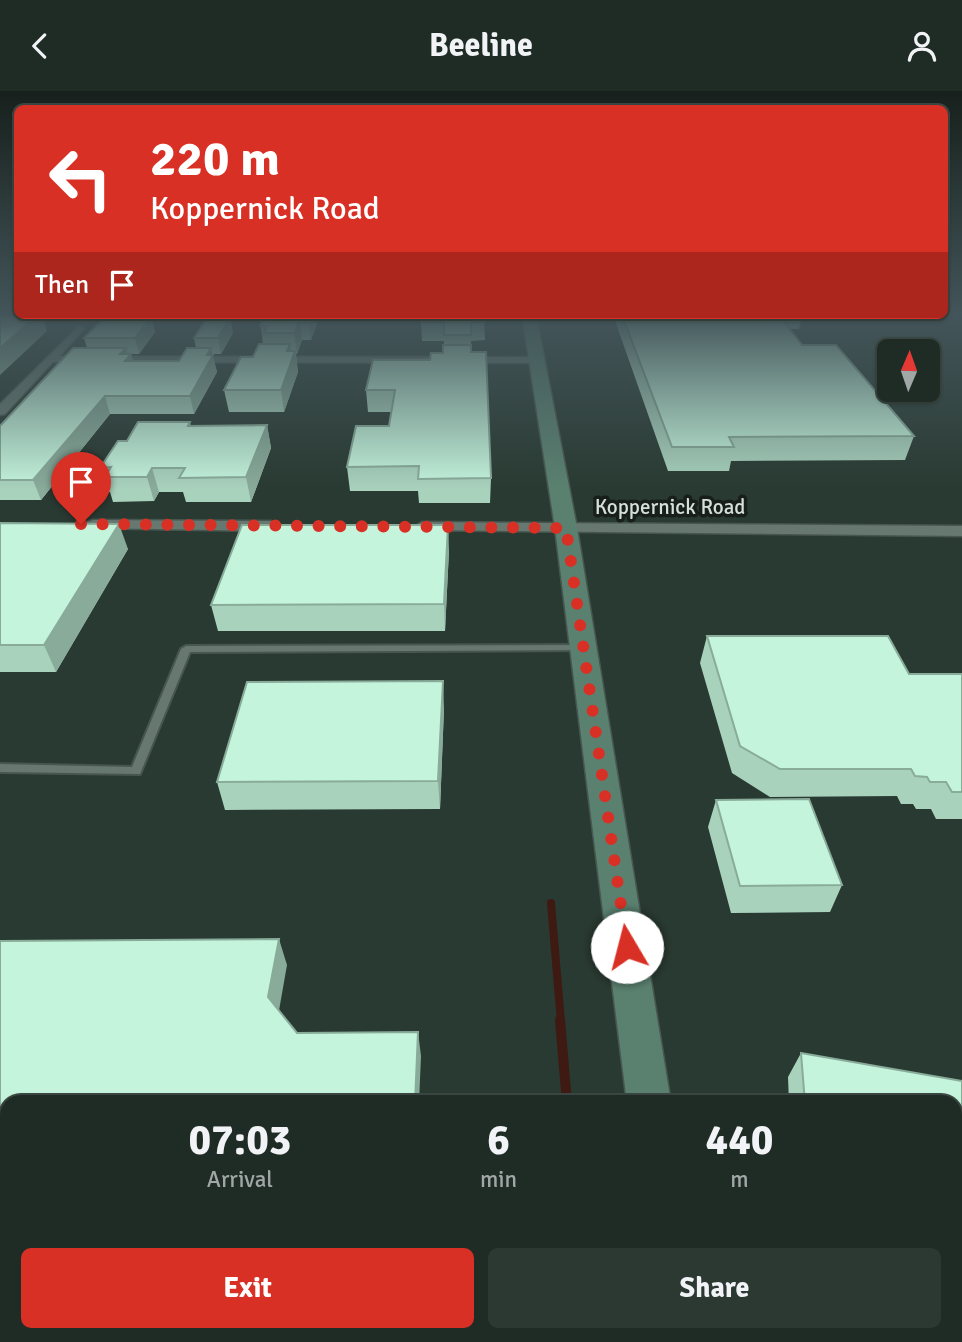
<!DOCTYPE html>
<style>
body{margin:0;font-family:Signika,sans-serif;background:#2c3832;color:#f1f3f6;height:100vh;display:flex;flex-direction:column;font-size:26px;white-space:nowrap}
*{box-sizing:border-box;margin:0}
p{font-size:23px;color:#a1a7a7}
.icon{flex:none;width:38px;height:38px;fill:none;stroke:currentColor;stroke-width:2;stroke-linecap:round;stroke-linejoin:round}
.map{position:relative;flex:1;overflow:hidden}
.panel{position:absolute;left:0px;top:1004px;width:962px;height:247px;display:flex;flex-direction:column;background:#1f2c26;border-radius:21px 21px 0 0;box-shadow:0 2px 5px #0004,0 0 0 2px #3c4843}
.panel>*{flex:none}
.hud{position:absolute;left:14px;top:14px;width:934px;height:214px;border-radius:10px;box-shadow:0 2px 5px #0004,0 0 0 2px #3c4843;background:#d93025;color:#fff;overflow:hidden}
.needle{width:46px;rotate:2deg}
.tools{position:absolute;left:877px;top:248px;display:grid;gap:14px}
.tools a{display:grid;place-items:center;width:63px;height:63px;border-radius:10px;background:#1f2c26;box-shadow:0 2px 5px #0004,0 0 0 2px #3c4843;font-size:35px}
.pin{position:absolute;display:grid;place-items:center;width:60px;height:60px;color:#fff;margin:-72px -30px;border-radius:50% 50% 50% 0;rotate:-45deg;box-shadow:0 0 7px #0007}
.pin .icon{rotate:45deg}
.me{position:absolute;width:77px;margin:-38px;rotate:352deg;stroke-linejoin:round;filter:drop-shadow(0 0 5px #0008)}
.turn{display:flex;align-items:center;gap:24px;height:147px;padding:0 21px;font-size:32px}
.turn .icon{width:91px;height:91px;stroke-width:2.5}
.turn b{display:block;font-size:49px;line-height:60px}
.then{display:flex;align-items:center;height:66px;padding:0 21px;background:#0003;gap:14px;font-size:26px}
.eta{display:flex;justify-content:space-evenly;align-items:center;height:119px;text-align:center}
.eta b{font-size:42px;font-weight:700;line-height:49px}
.action{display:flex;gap:14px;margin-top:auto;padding:14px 21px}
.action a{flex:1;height:80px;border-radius:10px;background:#d93025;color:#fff;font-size:28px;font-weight:700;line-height:80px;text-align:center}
.action a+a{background:#2c3832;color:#f1f3f6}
header{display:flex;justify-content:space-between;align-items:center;height:91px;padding:0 21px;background:#1f2c26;font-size:32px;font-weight:700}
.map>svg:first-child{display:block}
</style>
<header><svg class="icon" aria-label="back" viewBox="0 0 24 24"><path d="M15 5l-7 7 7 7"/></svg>Beeline<svg class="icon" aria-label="person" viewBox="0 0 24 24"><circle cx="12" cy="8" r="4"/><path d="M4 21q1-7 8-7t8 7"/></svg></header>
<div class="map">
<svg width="962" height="1251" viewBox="0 0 962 1251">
<rect width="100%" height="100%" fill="#293a32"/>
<path fill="#5f3e36" d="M0,224h255l-3,9 -252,-1z"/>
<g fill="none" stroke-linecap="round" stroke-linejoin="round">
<path stroke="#3e1a12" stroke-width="8" d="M551,812l10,119"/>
<path stroke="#3e1a12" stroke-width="10" d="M560,929l7,83
M617,1244l2,3"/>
<g stroke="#485650" stroke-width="4">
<path id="service" d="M584,554l3,1 2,2 -2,2 -397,2 -50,122 -140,-2v-8l132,3 49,-118 5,-3z"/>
</g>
<g stroke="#485650" stroke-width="3">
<path id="minor" d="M79,235l5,3 -24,27 476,1 6,3 -6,3 -483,-1 -48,52 -5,1v-11z
M93,429l178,1 8,5 -8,5 -184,-3 -2,-3 2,-3z
M422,431l540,4v10l-546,-6 -2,-3z"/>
</g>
<g stroke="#485650" stroke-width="3">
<path id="secondary" d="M522,224h14l41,213 94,575h-44l-72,-575z
M660,1244h52l2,7h-54z"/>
</g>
<use href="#service" fill="#66786f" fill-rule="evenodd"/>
<use href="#minor" fill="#66786f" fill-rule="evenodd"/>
<use href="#secondary" fill="#5a8170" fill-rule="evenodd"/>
<path stroke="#a3afa8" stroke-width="2.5" stroke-dasharray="2 4.5" stroke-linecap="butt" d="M792,224l8,11
M950,224l12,4"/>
</g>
<path fill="#a9d2bd" d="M262,224h58l-9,25h-9l-5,14h-1l2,18 -14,40h-55l-5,-22 39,-46 -3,-24z
M484,224l1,25 -14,1v11l20,126 -1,25h-71l-1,-12h-68l-3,-24 42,-41 2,-14h-23l-2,-22 64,-30 13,-7 1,-12h-22l-1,-19z
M613,224h189l-3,14h-9l12,16 112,91 -9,24 -174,1 -2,10h-61z
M151,226l4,15 -16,22h-12h4l2,7h46l17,-13 -2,-10 39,-5 -12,21h-9l5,18 -23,42h-84l-69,86h-41v-74l87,-78 -3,-10z
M190,331l1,4 76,-1 4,23 -20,54h-65l-3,-10h-24l-5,9 -41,1 -3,-10h-2l-8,-24 27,-27z
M0,432l128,26 -72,123h-56z
M449,459l-4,81h-227l-7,-26z
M707,545l202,38h53v145h-26l-5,-10h-15l-3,-5h-12l-4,-8 -127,1 -38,-24 -32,-110z
M444,617l-4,101 -215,1 -8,-28z
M716,709l126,85 -12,27 -99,1 -23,-86z
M801,962l161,28v143l-6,-1v-120h-167l-1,-26z
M891,1244h65l6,7h-71z"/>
<path fill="#89ab9a" d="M38,224h4l5,16 -47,44v-27z
M310,224h10l-9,25 -3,-20z
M151,226l4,15 -16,22 -4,-16z
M230,226l3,16 -12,21 -3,-16z
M300,229l2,20 -5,14 -3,-21z
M290,253l2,16 3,-9 3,21 -14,40 -3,-22 6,-39z
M126,257l2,10 3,-4 5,18 -16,-18z
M211,257l6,24 -23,42 -4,-18 17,-41z
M105,305l5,18 -69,86 -8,-20z
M267,334l4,23 -20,54 -5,-25z
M152,377l7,24 -5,9 -7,-24z
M119,433l9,25 -72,123 -12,-27z
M448,434l1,25 -4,81 -1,-27z
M443,590l1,27 -4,101 -2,-28z
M279,848l8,26 -10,57 -9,-25z
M418,941l3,24 -2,47h-4z
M405,1244h5l-1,7h-5z"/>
<path fill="#c4f4dc" stroke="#89ab9a" stroke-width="2" d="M0,224h38l-38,33z
M262,224h48l-2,5h-8l-6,13h-30l3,-7h-7l3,-6h-3z
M422,224h62l1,7h-14v13h-27v-13h-23z
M622,224h157l23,30h34l78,91 -185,1 5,10h-62z
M151,226l-16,21h-51l18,-18z
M230,226l-12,21h-24l13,-20z
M259,253h31l-3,7h8l-14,39h-57l17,-33h12z
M443,254h28v7h15l5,126 -73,1 1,-13 -72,1 9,-41h33l6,-36h-29l7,-30h57l1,-7h12z
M73,257h53l-6,6h11l-6,7h54l8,-13h24l-4,7h6l-23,41h-85l-72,84h-33v-54z
M138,331h52l-2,4 79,-1 -21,52 -67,1 6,-10h-33l-5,9h-42l6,-10 -11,1 18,-27h9z
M0,432l119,1 -75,121h-44z
M242,434h206l-4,79 -233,1z
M707,545h181l21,38h53v118h-10l-6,-10h-16l-3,-5 -12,-1 -4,-7h-131l-40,-23z
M443,590l-5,100 -221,1 30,-100z
M809,708l33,86 -102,1 -24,-86z
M279,848l-11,58 29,36 121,-1 -3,71h-408v232h398l-1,7h-404v-401z
M801,962l161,28v118l-6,-1v-95h-151z
M956,1225l6,1v25h-46l-1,-7h41z"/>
<linearGradient id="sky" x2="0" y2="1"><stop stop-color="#17201c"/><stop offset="0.56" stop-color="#43555a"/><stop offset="1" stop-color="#43555a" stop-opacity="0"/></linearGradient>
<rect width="962" height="399" fill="url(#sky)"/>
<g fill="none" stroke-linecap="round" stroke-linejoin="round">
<path stroke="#d93025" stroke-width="12" stroke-dasharray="0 21.6" d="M81,433l485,4 61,419"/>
</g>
<g text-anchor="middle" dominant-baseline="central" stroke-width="7" stroke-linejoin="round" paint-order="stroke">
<g font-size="21" fill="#d6e0da" stroke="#181f1b">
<text x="670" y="416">Koppernick Road</text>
</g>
</g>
</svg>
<div class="tools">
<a><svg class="needle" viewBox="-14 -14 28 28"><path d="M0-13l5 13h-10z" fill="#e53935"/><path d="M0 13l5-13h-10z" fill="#a1a7a7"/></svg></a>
</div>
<div class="pin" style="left:81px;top:433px;background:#d93025"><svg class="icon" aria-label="arrive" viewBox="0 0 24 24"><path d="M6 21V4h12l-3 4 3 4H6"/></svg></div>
<svg class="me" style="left:627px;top:856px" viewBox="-20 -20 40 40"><circle r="19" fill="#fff"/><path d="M0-13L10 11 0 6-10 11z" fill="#d93025"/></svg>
<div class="hud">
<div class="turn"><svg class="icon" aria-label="left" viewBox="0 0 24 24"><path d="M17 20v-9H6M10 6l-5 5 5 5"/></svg><div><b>220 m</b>Koppernick Road</div></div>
<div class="then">Then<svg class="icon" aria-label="arrive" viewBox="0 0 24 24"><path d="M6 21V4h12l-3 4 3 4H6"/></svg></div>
</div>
<section class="panel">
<div class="eta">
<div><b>07:03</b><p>Arrival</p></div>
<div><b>6</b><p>min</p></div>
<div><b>440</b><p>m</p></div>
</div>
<div class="action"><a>Exit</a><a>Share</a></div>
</section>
</div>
